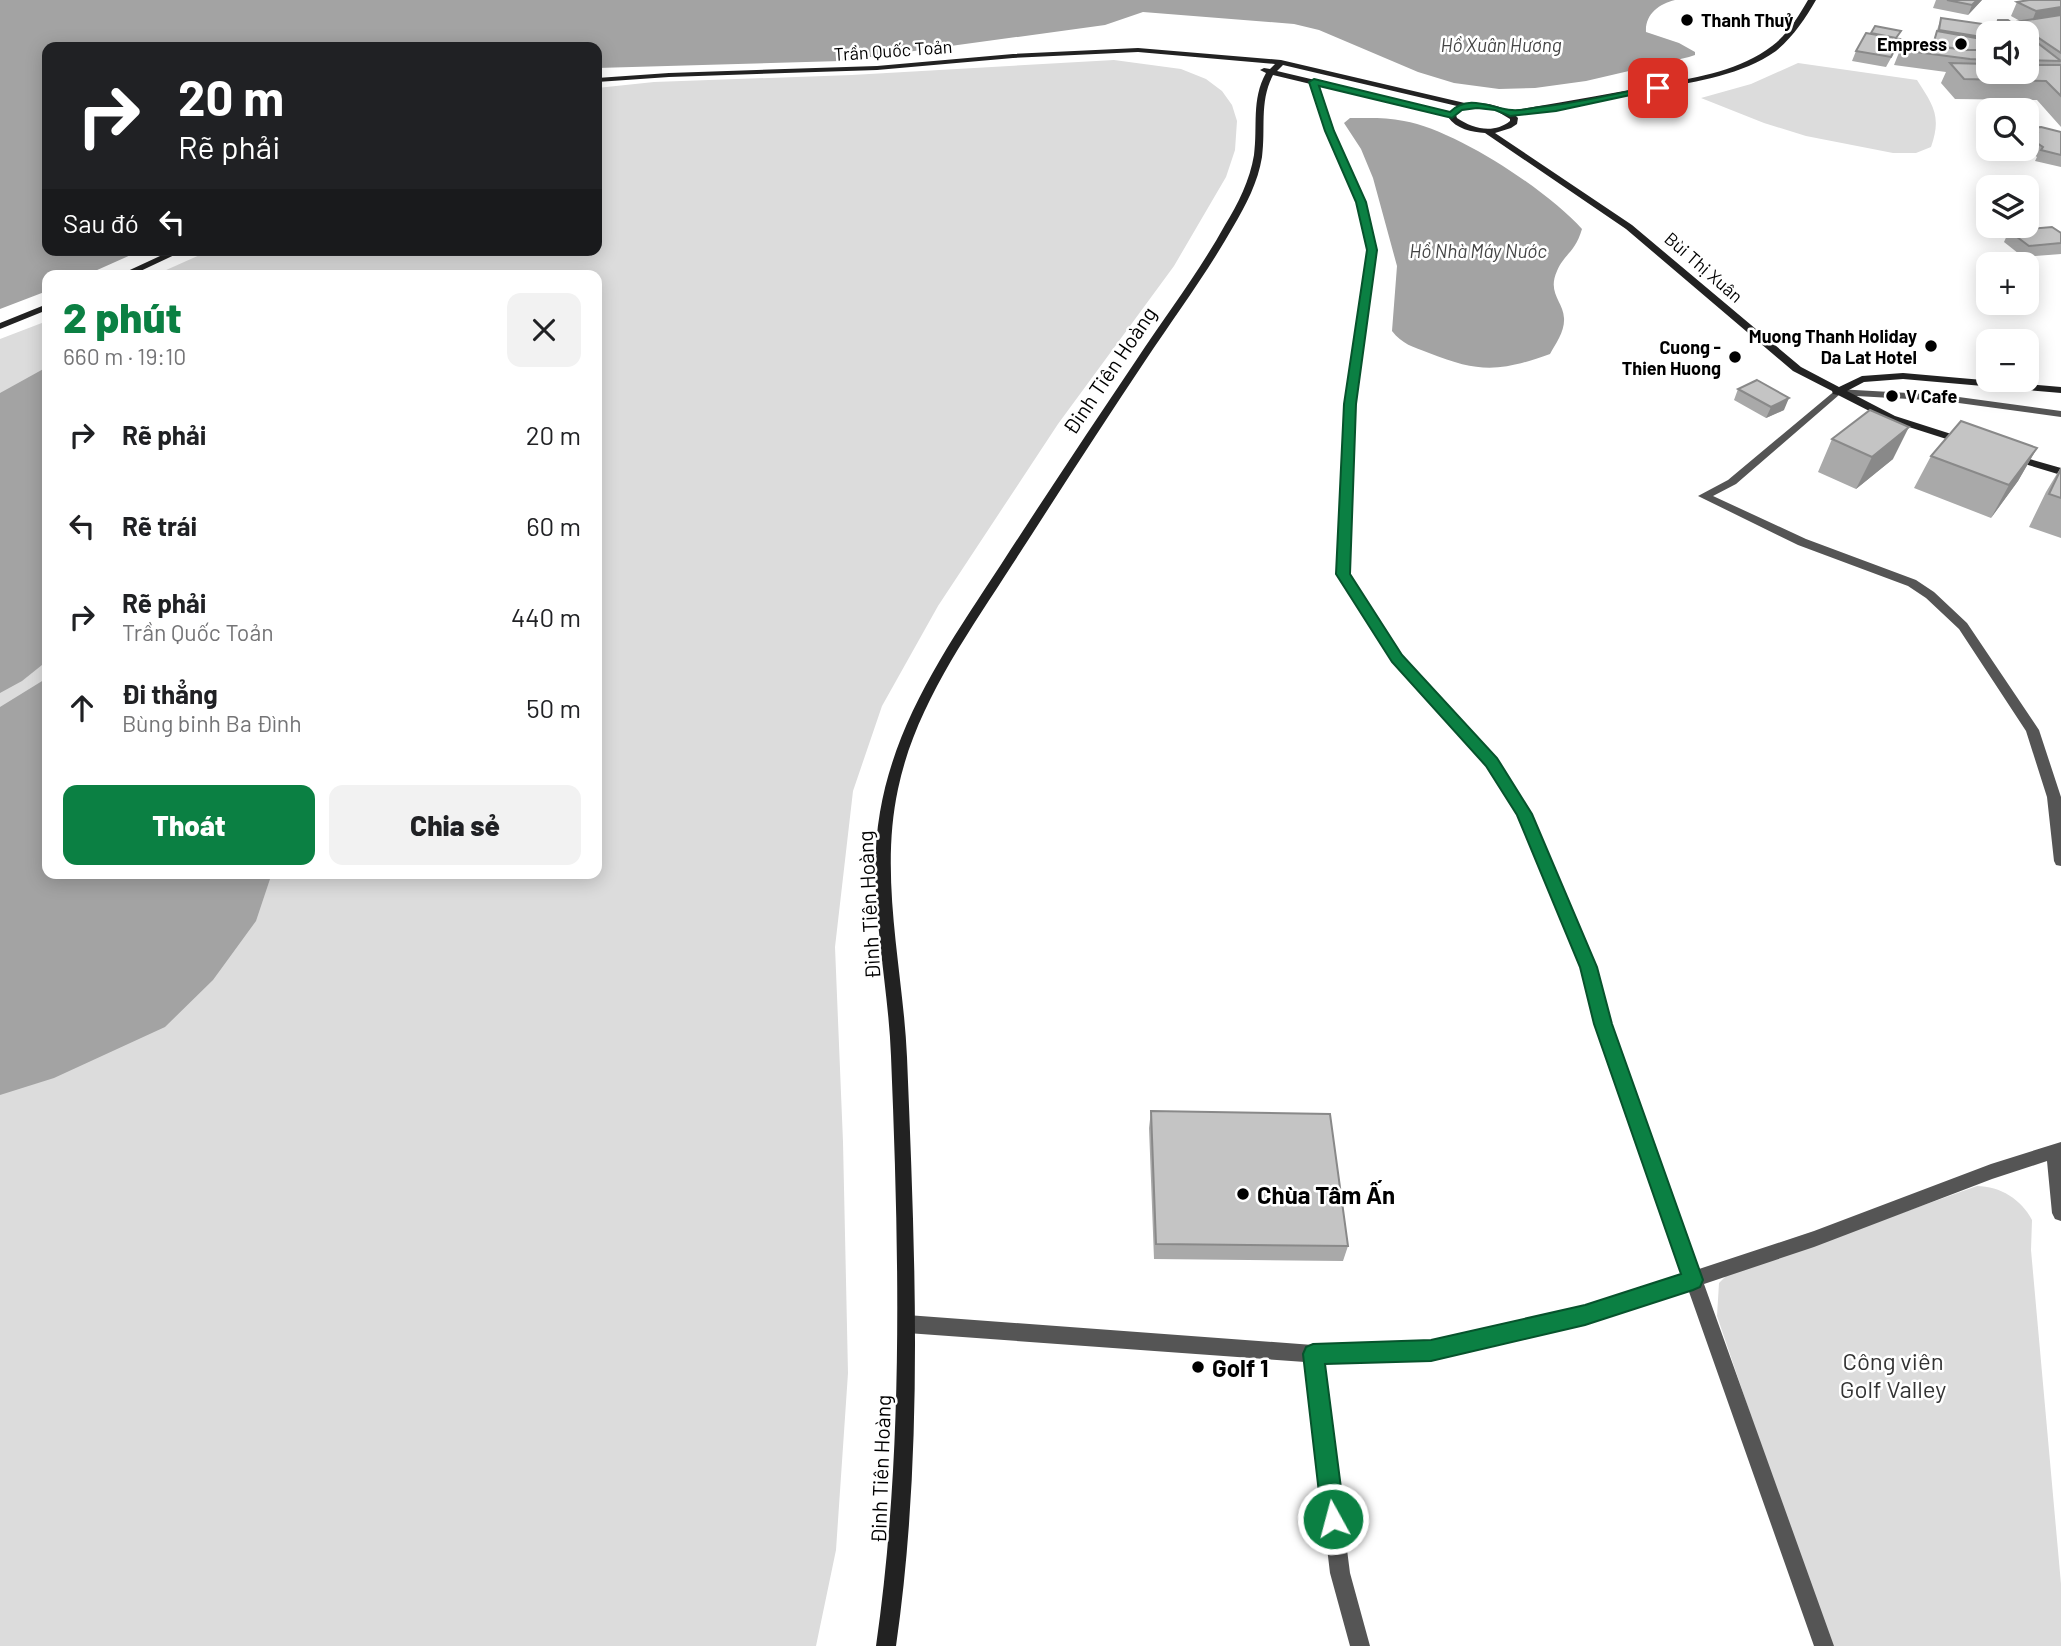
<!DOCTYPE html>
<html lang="vi">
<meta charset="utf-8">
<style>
body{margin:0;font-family:Barlow,sans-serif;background:#f2f2f2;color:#202124;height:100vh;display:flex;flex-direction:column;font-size:26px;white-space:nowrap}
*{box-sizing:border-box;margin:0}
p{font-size:23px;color:#757577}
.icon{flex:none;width:38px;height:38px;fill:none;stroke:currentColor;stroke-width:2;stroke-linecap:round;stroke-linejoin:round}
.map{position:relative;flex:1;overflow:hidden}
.side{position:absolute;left:42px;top:270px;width:560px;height:609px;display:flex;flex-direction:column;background:#fff;border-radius:14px;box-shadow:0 4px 18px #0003}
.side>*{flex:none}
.hud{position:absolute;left:42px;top:42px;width:560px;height:214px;border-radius:14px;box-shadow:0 4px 18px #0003;background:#202124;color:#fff;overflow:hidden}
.tools{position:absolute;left:1976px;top:21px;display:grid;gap:14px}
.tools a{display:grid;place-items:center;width:63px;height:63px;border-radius:14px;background:#fff;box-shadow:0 4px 18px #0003;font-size:35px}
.pin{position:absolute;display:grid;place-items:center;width:60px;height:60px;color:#fff;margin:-30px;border-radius:14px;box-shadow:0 4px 10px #0006}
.me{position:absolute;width:77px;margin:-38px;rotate:353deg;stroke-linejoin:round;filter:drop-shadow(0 0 5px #0008)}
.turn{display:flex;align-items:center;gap:24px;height:147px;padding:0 21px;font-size:32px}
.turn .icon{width:91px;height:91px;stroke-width:2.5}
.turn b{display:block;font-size:49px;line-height:60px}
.then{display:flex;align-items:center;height:66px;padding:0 21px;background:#0003;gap:14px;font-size:26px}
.round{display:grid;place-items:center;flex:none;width:74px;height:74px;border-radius:14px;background:#f2f2f2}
.summary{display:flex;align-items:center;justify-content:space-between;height:119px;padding:0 21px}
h1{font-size:42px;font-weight:800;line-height:52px;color:#0b8043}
.primary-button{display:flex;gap:14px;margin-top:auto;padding:14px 21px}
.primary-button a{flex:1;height:80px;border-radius:14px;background:#0b8043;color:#fff;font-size:28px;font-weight:800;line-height:80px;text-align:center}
.primary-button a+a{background:#f2f2f2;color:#202124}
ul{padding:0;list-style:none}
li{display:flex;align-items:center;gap:21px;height:91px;padding:0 21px}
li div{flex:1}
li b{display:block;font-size:26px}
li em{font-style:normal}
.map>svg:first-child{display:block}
</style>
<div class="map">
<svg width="2061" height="1646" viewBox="0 0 2061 1646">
<rect width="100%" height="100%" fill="#fff"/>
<path fill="#dcdcdc" d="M1114,60l67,9 25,10 16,12 10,14 5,16 -2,29 -9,27 -52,89 -116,158 -120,182 -56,100 -29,85 -18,156 8,195 5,231 -12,177 -20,96h-816v-1307l47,-18v552h550v-598h-442l56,-25h386v-162l57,-6 198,-7z
M1798,63l119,17c16,25 25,36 14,67l-15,6h-23l-87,-17 -42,-13 -63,-25 50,-14z
M1977,1186c23,0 45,14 55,34l-1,30 30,334v62h-232l-112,-330 2,-33 7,-7z"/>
<path fill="#a3a3a3" d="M0,0h1675c-16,4 -30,14 -29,32l33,11 16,9v3l-6,2 -103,24 -51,7 -36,1 -45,-6 -36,-11 -99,-42 -25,-6 -151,-12 -38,13 -264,36 -244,7v-21h-550v203h95l-56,25h-39v16l-47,18z
M1350,118c18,0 36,-1 54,3 52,9 143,69 178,108 -7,24 -18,25 -25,42 -10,22 6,30 7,47 1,13 -8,25 -14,36 -51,18 -70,19 -121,-1 -16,-6 -27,-9 -37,-22l5,-65 -24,-88 -12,-29 -17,-26z
M47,367v294l-25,20 -22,12v-300z
M47,678v195h225l-16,48 -43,59 -48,47 -111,51 -54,17v-388z"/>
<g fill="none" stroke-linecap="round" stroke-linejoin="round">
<path fill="#555" fill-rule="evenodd" d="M1314,80l4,2 15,48 32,72 12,48 -22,154 -6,170 52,81 95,104 35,55 66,153 14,57 88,245 115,-38 177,-67 70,-22v79l-6,-2 -3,-6 -5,-52 -55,18 -178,68 -110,37 130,362h-20l-126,-357 -103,35 -154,36 -108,3 27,210 20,73h-20l-20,-73 -25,-211 -398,-29 -6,-3 -3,-6 3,-6 6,-3 406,30 118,-3 154,-36 98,-32 -88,-250 -14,-57 -63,-152 -32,-50 -93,-104 -56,-87 8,-170 22,-154 -10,-48 -32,-72 -15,-48z
M1837,389l107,6 117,16v6l-117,-16 -105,-6 -103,89 -23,12 93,43 110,41 18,12 33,31 72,107 22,67v69l-5,-1 -2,-4 -7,-64 -21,-66 -67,-102 -33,-31 -18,-12 -110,-41 -100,-49 30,-16z"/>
<path fill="#222" fill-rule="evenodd" d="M1808,0h8c-11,19 -23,37 -40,51 -34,24 -78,30 -118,38 -47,10 -95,20 -143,26l3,3 -1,6 -6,4 -16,5 137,92 169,142 38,20 23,-11 41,-3 158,14v6l-158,-14 -39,3 -17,9 48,25 75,24v4h-8l-75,-24 -49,-25 -5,-1 -1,-3 -39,-20 -167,-142 -141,-96c-13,-1 -29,-4 -37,-16l-175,-42c-14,27 -7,53 -11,82 -4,25 -16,48 -29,70 -26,46 -58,89 -88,134 -45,67 -89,136 -133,204 -45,70 -97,142 -114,224 -19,89 5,179 9,268 8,196 17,394 -11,589h-20c28,-195 23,-394 15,-590 -3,-81 -25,-164 -11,-244 16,-94 71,-171 122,-249 44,-68 89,-136 135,-204 29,-44 62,-87 88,-134 13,-21 25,-45 29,-70 4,-29 -3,-55 12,-82l-6,-3 4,-2 6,1 5,-5 -137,-12 -125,6 -136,12 -208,7 -72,5v-4l72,-5 208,-7 136,-12 125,-6 143,12 188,44c13,-2 27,0 39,7 51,-8 102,-17 153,-27 38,-7 80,-14 111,-38 16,-12 26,-29 36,-46zM1283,65l174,41 -7,6 -173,-41zM1477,107l18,3 15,9v2c-16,13 -37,8 -53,-3l-1,-3 6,-5z
M173,250h12l-53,25h-13z
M47,304v6l-47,19v-6z
M2012,454l49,14v7l-53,-16v-4z"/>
</g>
<path fill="#a9a9a9" d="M1936,0h46l-14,15 -35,-7z
M2061,0v127l-24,-27 -82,-1 -14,-16 5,-11 -52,-7 6,-15 32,-5 9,-27 47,20 -3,12h3v22h38v-39h-34l6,-13 16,4 1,-2 5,-1 -9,-5 6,-14z
M1897,38l-1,11 -10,18 -34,-6 4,-10z
M2030,128l31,4v35l-26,-6 2,-4 -8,-6 4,-7 -7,-5v-3z
M2009,231l52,2v21l-38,3 -19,-15z
M1738,389l46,21 -18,8 -32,-18z
M1832,439l61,20 -37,30 -38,-17z
M2037,448l-19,33 -27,37 -77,-30 17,-32z
M2061,467v71l-32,-11 17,-35z
M1151,1111l197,135 -5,15 -189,-2 -5,-131z"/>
<path fill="#898989" d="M1977,0h5l-14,15 4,-10z
M2061,7v14l-31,5 6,-15z
M1789,398l-5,12 -18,8 5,-11z
M1909,427l-16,32 -37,30 16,-32z
M2037,448l-19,33 -27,37 18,-33z"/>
<path fill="#c4c4c4" stroke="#898989" stroke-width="2" d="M1947,0h30l-5,5z
M2029,0h32v7l-25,4 -19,-9z
M2061,15v38l-46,-31z
M1941,18l49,7 -2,13 -49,-8z
M1998,20h10l17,13h-28l-2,-2z
M1875,26l26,5 -5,7 -25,-5z
M1937,31l50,9 -2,10h-20l-32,-5z
M1866,33l34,6 -9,18 -35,-6z
M2026,34l35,27 -35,-1z
M1905,42l60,8h23v10l-18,-1 -70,-9z
M1950,63l38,1v8h38v-7h35v31l-15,-15 -82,-2z
M2041,127l20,5v23l-20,-5 2,-3 -9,-6 4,-8 -8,-5z
M2052,227l9,6v10l-32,3 -20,-15z
M1757,380l32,18 -18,9 -33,-18z
M1870,410l39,17 -37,30 -40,-18z
M1961,421l76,27 -28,37 -78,-29z
M2061,469v29l-12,-4z
M1151,1111l179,3 18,132 -192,-2z"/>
<path fill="#0b8043" stroke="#07532c" stroke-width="2" d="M1314,79l136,33c19,-19 42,-3 62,-2 9,1 19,-2 28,-3 39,-4 79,-14 118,-22l5,3 -107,23 -46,5 -15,-6 -18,-2 -15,2 -10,8 -133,-32 15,45 32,71 11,48 -21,154 -6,170 52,81 95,103 35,56 65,153 15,57 91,256 -3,7 -7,3 -108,35 -154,36 -106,3 20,155 -4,8 -8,3 -8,-3 -3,-8 -19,-165 3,-7 7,-3 118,-4 154,-35 96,-31 -87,-250 -14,-57 -63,-152 -31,-49 -94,-104 -56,-88 8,-170 23,-154 -11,-48 -31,-71 -16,-49z"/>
<g fill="#000" stroke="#fff" stroke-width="2.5">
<circle cx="1687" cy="20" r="7"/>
<circle cx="1961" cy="44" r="7"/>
<circle cx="1931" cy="346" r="7"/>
<circle cx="1735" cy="357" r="7"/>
<circle cx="1892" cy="396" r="7"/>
<circle cx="1243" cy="1194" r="7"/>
<circle cx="1198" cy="1367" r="7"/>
</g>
<g text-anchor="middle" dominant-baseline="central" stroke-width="5" stroke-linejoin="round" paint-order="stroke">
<g font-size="18" font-weight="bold" fill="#000" stroke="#fff" text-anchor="end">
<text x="1701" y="20" text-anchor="start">Thanh Thuỷ</text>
<text x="1947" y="44">Empress</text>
<text x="1917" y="336">Muong Thanh Holiday<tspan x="1917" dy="21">Da Lat Hotel</tspan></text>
<text x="1721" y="347">Cuong -<tspan x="1721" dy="21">Thien Huong</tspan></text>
<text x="1906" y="396" text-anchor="start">V Cafe</text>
</g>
<g font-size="18" fill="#000" stroke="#fff">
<text transform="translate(893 50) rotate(-4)">Trần Quốc Toản</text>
<text transform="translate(1704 267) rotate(41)">Bùi Thị Xuân</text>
</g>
<g font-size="19" font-style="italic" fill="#444" stroke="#fff">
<text x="1501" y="44">Hồ Xuân Hương</text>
<text x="1478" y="250">Hồ Nhà Máy Nước</text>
</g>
<g font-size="21" fill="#000" stroke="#fff">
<text transform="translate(1109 370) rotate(-56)">Đinh Tiên Hoàng</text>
<text transform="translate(868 905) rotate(-93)">Đinh Tiên Hoàng</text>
<text transform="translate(880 1469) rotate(-88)">Đinh Tiên Hoàng</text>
</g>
<g font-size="24" font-weight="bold" fill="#000" stroke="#fff" text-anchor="start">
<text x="1257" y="1194">Chùa Tâm Ấn</text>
<text x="1212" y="1367">Golf 1</text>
</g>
<g font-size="24" fill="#333" stroke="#fff">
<text x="1893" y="1360">Công viên<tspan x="1893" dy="28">Golf Valley</tspan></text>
</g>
</g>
</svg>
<div class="tools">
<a><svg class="icon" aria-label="sound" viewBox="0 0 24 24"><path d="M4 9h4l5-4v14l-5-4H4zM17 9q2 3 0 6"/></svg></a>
<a><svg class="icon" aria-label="search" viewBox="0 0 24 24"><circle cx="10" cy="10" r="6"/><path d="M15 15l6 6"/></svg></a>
<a><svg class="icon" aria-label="layers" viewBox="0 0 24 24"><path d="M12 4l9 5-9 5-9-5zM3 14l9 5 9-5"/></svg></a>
<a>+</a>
<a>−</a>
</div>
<div class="pin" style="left:1658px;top:88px;background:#d93025"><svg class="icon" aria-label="arrive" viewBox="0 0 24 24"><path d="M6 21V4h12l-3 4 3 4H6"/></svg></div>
<svg class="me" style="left:1333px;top:1519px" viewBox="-20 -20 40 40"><circle r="17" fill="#0b8043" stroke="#fff" stroke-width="3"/><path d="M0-11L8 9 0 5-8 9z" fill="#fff"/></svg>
<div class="hud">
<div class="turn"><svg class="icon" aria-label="right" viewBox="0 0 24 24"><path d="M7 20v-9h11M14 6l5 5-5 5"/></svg><div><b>20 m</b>Rẽ phải</div></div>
<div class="then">Sau đó<svg class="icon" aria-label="left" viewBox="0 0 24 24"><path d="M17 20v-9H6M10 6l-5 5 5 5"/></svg></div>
</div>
<section class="side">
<div class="summary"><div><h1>2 phút</h1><p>660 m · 19:10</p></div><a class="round"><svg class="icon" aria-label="close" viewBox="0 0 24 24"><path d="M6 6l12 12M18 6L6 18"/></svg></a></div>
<ul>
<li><svg class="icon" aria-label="right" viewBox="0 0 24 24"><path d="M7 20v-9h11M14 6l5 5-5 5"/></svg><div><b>Rẽ phải</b></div><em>20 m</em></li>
<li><svg class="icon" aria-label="left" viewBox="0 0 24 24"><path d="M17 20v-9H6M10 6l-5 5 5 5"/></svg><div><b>Rẽ trái</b></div><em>60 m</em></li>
<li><svg class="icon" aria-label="right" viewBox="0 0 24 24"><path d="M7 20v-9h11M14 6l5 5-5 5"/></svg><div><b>Rẽ phải</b><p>Trần Quốc Toản</p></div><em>440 m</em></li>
<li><svg class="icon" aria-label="ahead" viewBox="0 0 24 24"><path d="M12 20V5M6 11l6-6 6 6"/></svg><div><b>Đi thẳng</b><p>Bùng binh Ba Đình</p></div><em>50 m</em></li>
</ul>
<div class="primary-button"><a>Thoát</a><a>Chia sẻ</a></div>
</section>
</div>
